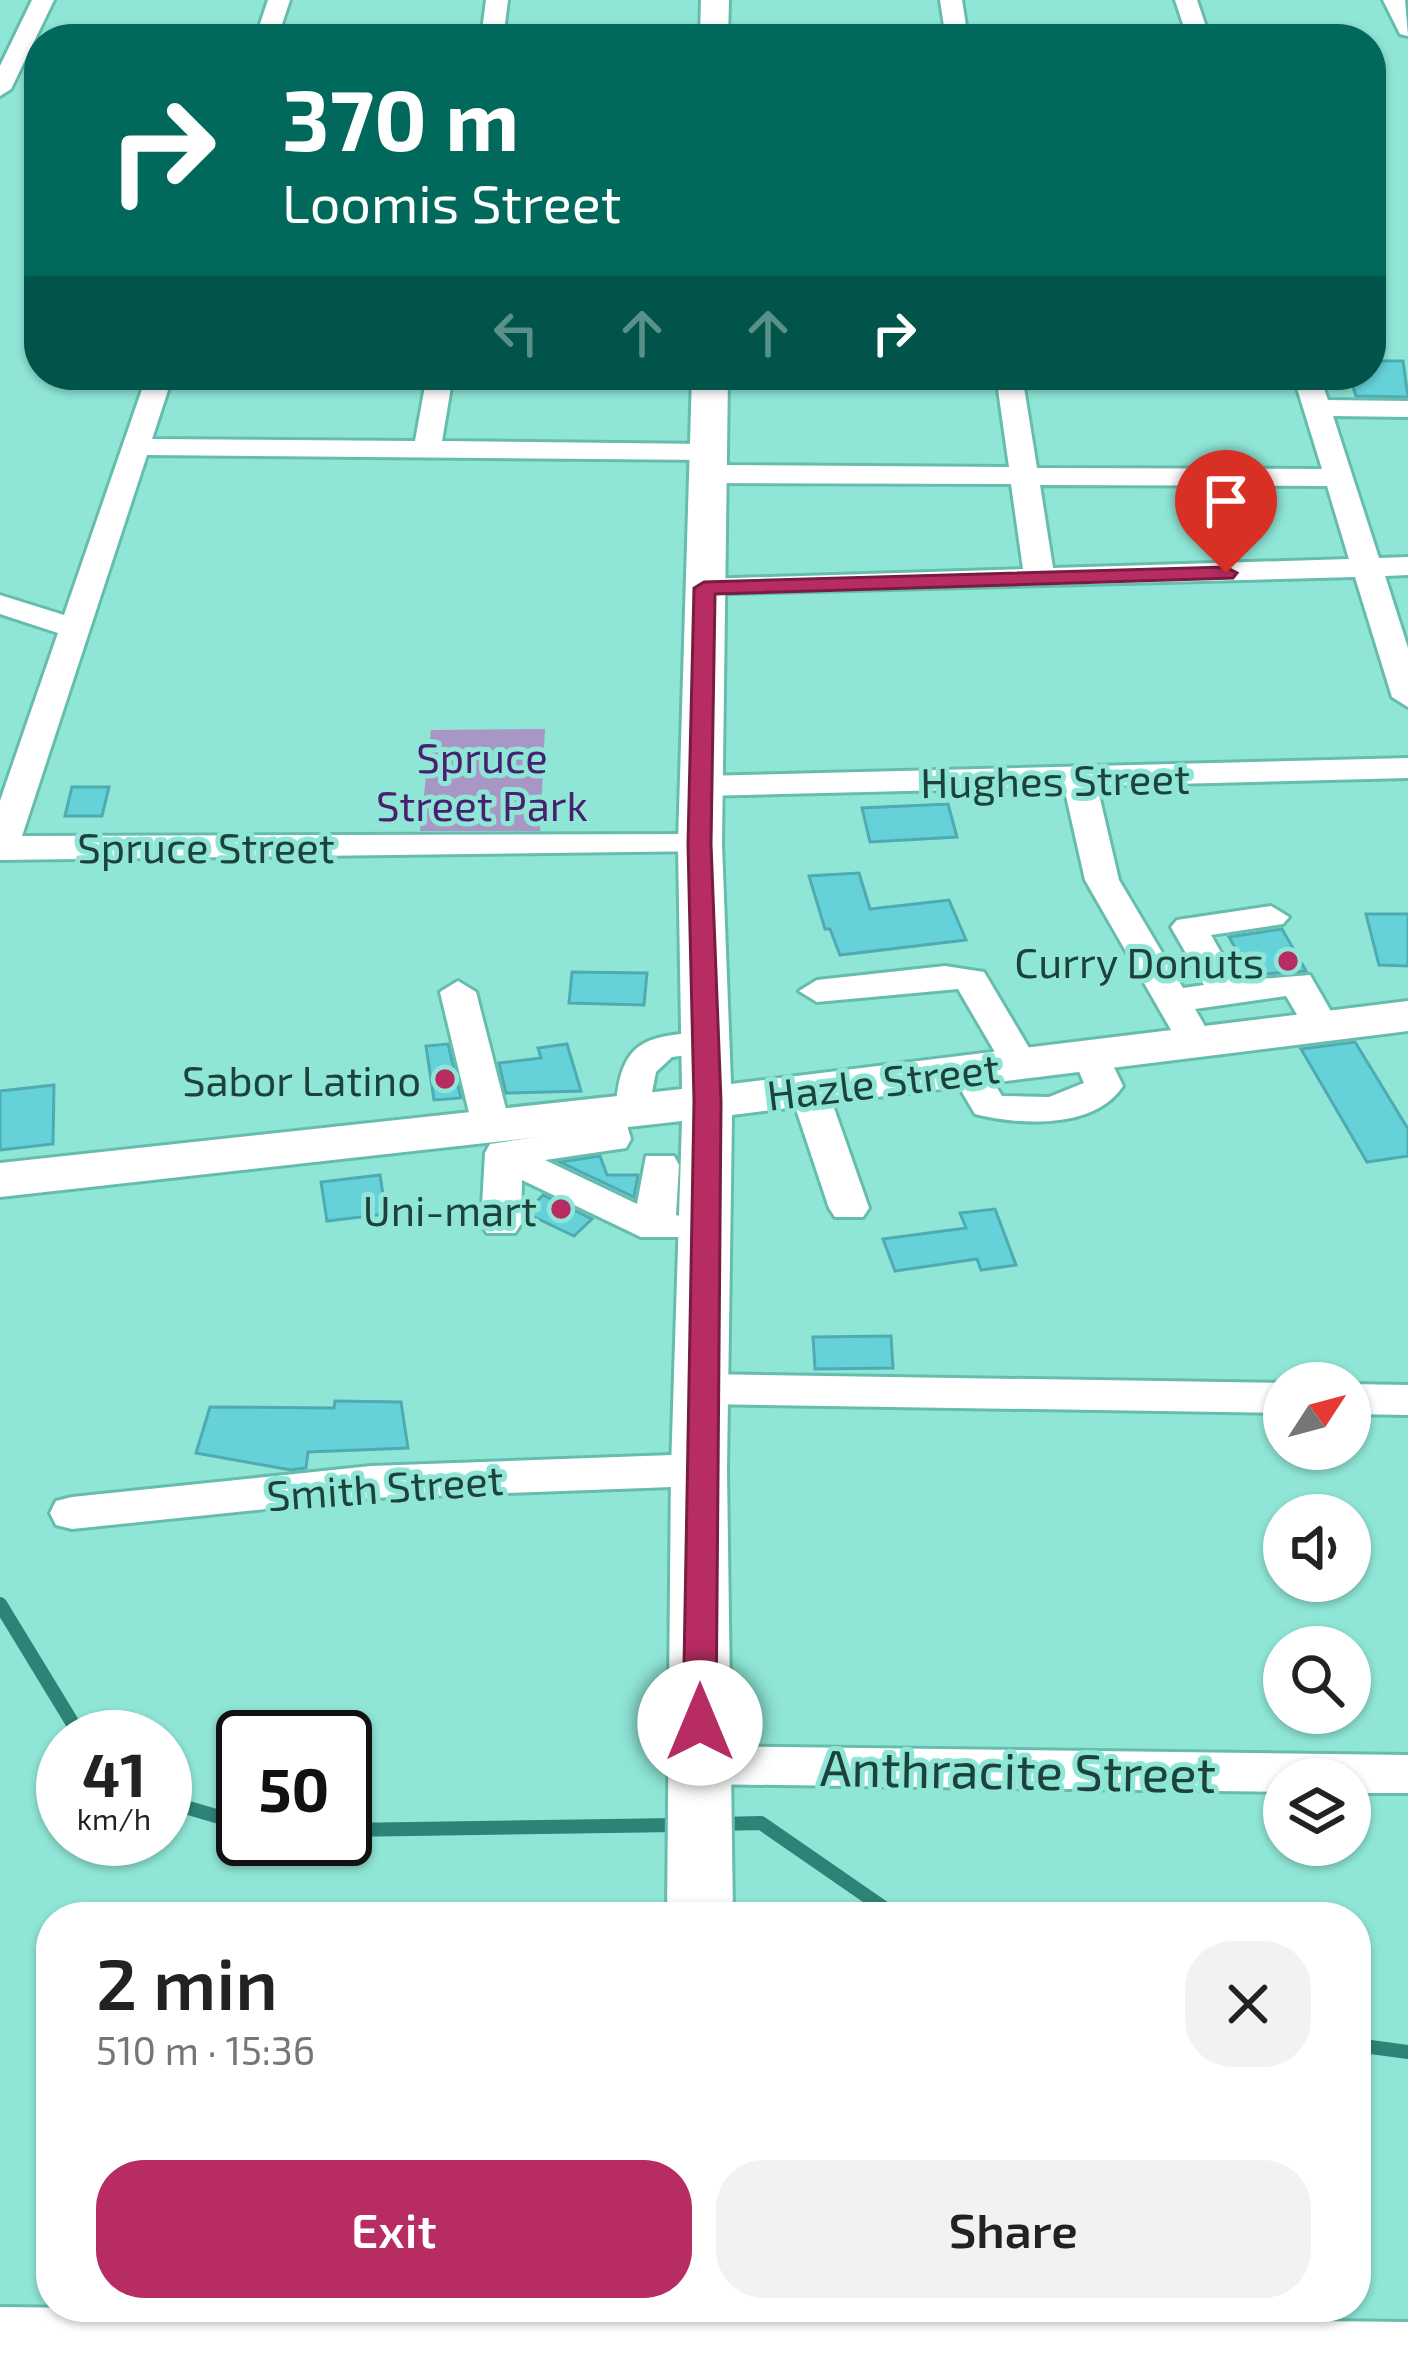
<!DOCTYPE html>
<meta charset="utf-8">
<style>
body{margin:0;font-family:"Exo 2",sans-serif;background:#f2f2f2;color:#222;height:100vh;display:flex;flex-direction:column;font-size:45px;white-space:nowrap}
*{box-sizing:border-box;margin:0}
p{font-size:39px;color:#767676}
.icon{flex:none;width:66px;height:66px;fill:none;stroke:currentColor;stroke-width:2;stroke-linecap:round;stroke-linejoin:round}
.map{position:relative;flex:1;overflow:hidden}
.panel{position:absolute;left:36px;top:1902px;width:1335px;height:420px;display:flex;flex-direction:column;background:#fff;border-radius:48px;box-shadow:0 3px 9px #0004}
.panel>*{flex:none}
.banner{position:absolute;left:24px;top:24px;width:1362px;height:366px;border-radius:48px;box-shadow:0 3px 9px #0004;background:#00695c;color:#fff;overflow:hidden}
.needle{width:78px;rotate:54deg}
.tools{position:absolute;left:1263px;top:1362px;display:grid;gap:24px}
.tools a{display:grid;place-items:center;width:108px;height:108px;border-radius:50%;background:#fff;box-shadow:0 3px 9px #0004;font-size:60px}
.speed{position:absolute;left:36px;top:1710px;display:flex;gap:24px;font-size:60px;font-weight:700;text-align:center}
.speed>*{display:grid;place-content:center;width:156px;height:156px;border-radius:50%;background:#fff;box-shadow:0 3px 9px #0004;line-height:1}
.speed small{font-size:30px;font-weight:400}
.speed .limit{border:6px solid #111;border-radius:18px;background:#fff;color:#111}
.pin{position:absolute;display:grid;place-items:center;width:102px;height:102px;color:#fff;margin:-123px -51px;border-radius:50% 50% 50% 0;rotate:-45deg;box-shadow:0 0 12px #0007}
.pin .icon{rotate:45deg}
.me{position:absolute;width:132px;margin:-66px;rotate:0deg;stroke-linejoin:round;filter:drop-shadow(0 0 9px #0008)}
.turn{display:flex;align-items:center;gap:42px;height:252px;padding:0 60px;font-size:54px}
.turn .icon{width:156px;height:156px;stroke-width:2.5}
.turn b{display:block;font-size:84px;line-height:102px}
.lanes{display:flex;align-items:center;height:114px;padding:0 60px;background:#0003;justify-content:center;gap:60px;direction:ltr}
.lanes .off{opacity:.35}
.round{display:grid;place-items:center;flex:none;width:126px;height:126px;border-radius:48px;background:#f2f2f2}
.head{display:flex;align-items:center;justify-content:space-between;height:204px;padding:0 60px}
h1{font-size:72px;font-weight:600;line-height:90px}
.button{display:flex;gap:24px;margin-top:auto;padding:24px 60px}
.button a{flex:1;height:138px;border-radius:48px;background:#b82c64;color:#fff;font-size:48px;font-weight:600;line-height:138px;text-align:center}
.button a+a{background:#f2f2f2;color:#222}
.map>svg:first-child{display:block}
</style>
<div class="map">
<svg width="1408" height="2359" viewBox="0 0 1408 2359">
<rect width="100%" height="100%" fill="#8fe6d7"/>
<path fill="#a897c4" d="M545,729l-5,102h-120l11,-101z"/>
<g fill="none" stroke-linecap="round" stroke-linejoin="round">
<path stroke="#2c8476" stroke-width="14" d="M0,1604l81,133
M165,1801l78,23
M719,1824l42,-1 136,94
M345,1830l332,-5
M1356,2045l52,7"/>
</g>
<path fill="#65d2d9" stroke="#4fabb2" stroke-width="3" d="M1371,361h32l5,36 -52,-1 -7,-21h22z
M72,787h37l-7,29h-37z
M948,804l9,33 -87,5 -8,-34z
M859,873l11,36 79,-9 17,40 -126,15 -10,-26h-5l-16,-53z
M1366,914h42v52l-29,-1z
M1282,929l24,42 -55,4 -22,-38z
M572,972l75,1 -3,32 -75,-2z
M1355,1042l53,87v27l-41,6 -66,-113z
M448,1044l13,54 -27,2 -8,-54z
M567,1044l14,47 -75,2 -7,-30 42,-5 -3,-10z
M54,1085l-1,59 -53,6v-59z
M600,1156l7,19h31l-4,22 -74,-35z
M380,1175l6,39 -59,7 -6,-39z
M543,1195l49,24 -18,17 -48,-23z
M995,1209l21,56 -35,5 -4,-11 -82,12 -12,-32 83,-11 -6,-15z
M891,1336l2,32 -78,1 -2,-32z
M335,1401l66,1 7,46 -100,4 -2,16 -15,2 -95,-17 14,-46 124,1z"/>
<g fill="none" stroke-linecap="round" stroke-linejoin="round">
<g stroke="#66bdae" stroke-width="6">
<path id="minor" d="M32,0h22l-43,89 -11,7v-30z
M268,0h22l-13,39h-22z
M486,0h22l-5,39h-22z
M940,0h22l6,39h-22z
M1175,0h22l13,39h-22z
M1383,0h22l3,36 -8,-2z
M147,375h26l-21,64 263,2 12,-66h26l-11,66 266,3 14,8 -14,8 -561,-5 -125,381 678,-2 17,10 -5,7 -712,9v-59l58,-168 -58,-19v-19l64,20z
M996,375h26l15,93 285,1 -29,-94h26l9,25 80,1v16l-75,-1 46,142 29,-1v18l-23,1 23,72v59l-16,-10 -37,-120 -662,17 -4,-6 15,-9 319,-10 -12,-85 -303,-1 -14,-9 14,-9 301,2zM1040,485l287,1 22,73 -296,9z
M1408,758v20l-311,8 22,94 64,108 21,-3 -33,-58 6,-7 94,-14 18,11 -6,7 -72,11 26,46 73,-6 30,52 -5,8h-26l-23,-39 -91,13 19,33 -18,11 -18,-11 -93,-162 -21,-93 -362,9 -17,-10 17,-10z
M945,966l39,6 54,91 -6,8h-26l-48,-82 -141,13 -18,-11 18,-11z
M458,981l18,11 34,133 -6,9h-26l-6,-9 -32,-133z
M706,1032l13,3 5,8 -5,8 -47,6 -16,15 -9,46 -22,1 6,20 -5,9 -81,12 92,44 9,-48h28l5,9 -3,50 14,4 6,9 -6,9h-49l-119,-57 -1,44 -6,9h-28l-6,-9 4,-71 5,-9 100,-15 -5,-16 6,-9h25c6,-65 31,-68 90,-72z
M1091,1043l13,4 19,39c-29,44 -104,39 -148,28l-26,-44 19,-12 13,4 21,34 47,1 35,-14 -12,-28z
M809,1079l19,12 41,117 -6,9h-28l-6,-9 -39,-117z
M702,1374l582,9v30l-582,-9 -15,-4 -6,-11 6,-11z
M1350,1384l58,1v30l-58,-1z
M699,1454l15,5 7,11 -7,11 -15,5 -328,12 -299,31 -16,-4 -6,-12 6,-12 16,-4 299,-31z
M700,1746l708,9v38h-58v-14h-66v13l-584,-8 -17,-5 -7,-14 7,-14z
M0,2307l1408,15v37h-1408z"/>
</g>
<g stroke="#66bdae" stroke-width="6">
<path id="major" d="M701,0h28l-1,39h-28z
M692,375h36l-6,469 9,240 677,-83v30l-676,84 -5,355 6,447h-66l4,-447 11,-349 -682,76v-34l682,-74 -4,-245z
M664,2307h74v52h-74z"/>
</g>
<use href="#minor" fill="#fff" fill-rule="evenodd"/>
<use href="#major" fill="#fff" fill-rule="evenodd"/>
</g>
<path fill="#b82c64" stroke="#781d41" stroke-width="3" d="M1226,567l11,6 -4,5 -518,16 -4,250 10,257 -5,622 -5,9h-23l-5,-9 11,-622 -6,-257 6,-256 10,-6z"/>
<g fill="#b82c64" stroke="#8fe6d7" stroke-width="4.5">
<circle cx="1288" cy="961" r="12"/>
<circle cx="445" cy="1079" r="12"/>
<circle cx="561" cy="1209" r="12"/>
</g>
<g text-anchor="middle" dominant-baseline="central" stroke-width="10" stroke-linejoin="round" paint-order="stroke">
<g font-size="42" fill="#472170" stroke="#8fe6d7">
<text x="482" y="756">Spruce<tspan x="482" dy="48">Street Park</tspan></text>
</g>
<g font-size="42" fill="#1d423b" stroke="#8fe6d7">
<text transform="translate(1055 779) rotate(-1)">Hughes Street</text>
<text x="206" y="846">Spruce Street</text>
<text transform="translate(883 1080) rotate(-7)">Hazle Street</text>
<text transform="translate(385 1486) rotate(-4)">Smith Street</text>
</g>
<g font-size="42" fill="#1d423b" stroke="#8fe6d7" text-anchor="end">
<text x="1264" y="961">Curry Donuts</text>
<text x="421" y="1079">Sabor Latino</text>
<text x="537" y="1209">Uni-mart</text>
</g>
<g font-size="51" fill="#1d423b" stroke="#8fe6d7">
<text transform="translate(1018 1769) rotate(1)">Anthracite Street</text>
</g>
</g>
</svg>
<div class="tools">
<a><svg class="needle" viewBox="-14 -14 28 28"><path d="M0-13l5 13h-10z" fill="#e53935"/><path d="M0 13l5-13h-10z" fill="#767676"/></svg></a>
<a><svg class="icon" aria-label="sound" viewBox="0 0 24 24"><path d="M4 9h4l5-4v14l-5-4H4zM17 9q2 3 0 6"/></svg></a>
<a><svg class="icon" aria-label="search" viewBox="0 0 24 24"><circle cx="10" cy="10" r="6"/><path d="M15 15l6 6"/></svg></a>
<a><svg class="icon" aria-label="layers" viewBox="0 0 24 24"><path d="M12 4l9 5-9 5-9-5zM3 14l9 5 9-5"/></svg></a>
</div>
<div class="speed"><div>41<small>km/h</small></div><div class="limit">50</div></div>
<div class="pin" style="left:1226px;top:573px;background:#d93025"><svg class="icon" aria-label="arrive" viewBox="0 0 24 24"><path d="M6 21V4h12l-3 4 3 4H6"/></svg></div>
<svg class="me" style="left:700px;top:1723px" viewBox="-20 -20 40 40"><circle r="19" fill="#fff"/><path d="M0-13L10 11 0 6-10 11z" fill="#b82c64"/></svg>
<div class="banner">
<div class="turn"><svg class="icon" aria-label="right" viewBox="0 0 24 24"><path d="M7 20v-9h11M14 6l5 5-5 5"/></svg><div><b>370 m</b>Loomis Street</div></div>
<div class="lanes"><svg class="icon off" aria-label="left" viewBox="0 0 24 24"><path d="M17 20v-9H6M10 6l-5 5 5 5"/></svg><svg class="icon off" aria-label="ahead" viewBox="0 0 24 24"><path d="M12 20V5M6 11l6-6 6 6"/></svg><svg class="icon off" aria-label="ahead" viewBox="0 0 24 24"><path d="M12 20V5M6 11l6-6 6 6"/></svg><svg class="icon" aria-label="right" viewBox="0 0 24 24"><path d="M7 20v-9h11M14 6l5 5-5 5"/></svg></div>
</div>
<section class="panel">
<div class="head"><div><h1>2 min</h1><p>510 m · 15:36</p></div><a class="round"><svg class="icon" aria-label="close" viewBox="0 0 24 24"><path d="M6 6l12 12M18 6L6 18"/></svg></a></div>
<div class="button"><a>Exit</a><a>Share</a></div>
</section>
</div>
